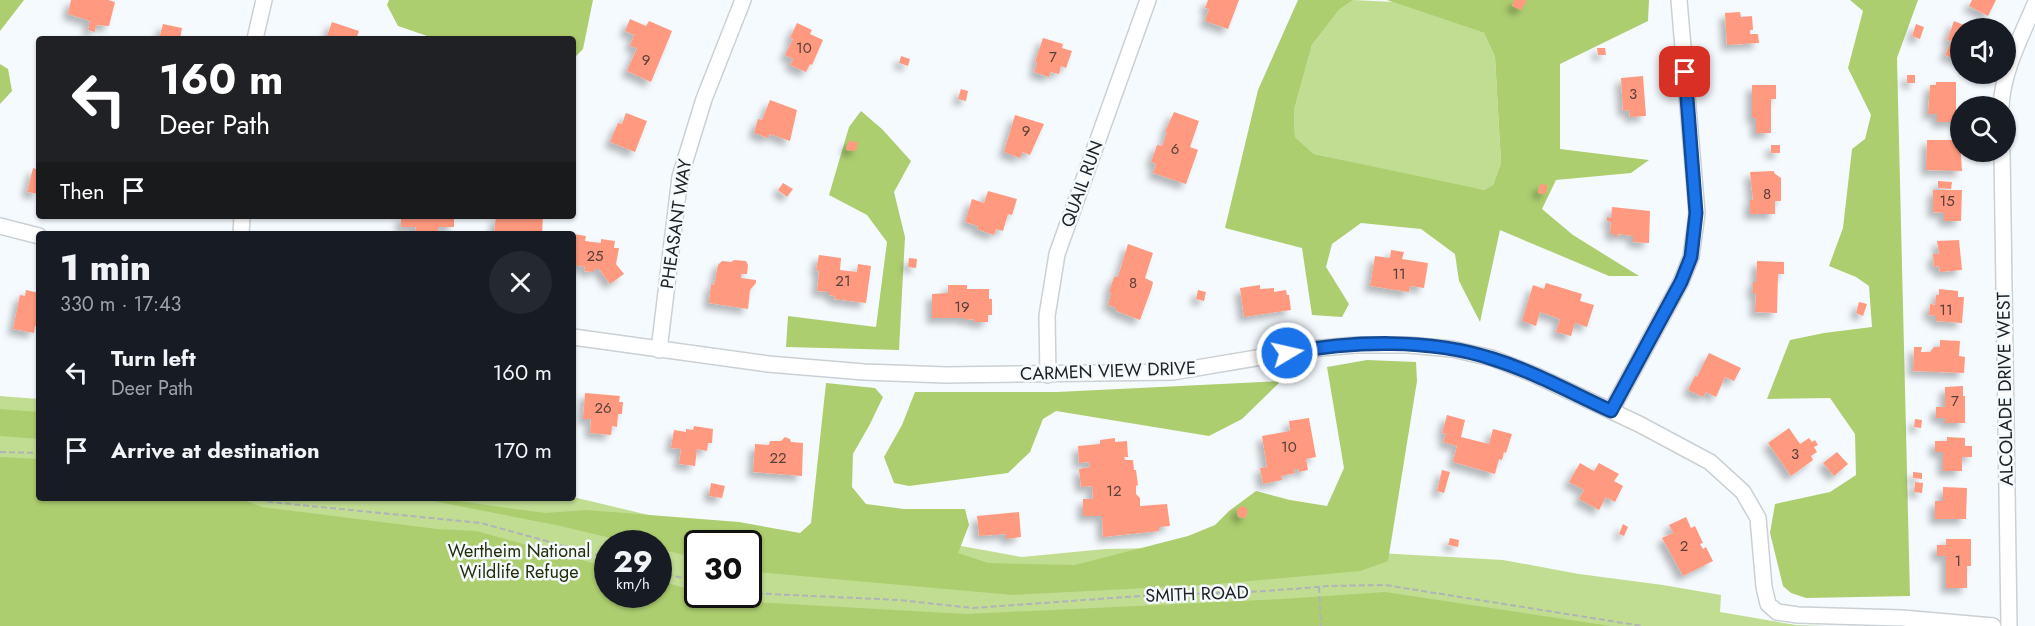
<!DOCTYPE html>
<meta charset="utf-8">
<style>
body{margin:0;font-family:Jost,sans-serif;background:#242831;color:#f1f3f6;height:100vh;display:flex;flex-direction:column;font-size:22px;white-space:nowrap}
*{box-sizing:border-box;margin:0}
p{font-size:20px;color:#9ea1a6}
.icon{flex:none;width:33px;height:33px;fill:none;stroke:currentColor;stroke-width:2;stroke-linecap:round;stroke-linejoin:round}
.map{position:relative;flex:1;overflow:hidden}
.drawer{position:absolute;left:36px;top:231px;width:540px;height:270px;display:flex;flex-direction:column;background:#171b24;border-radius:6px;box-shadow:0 2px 4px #0004}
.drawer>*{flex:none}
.guide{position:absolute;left:36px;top:36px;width:540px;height:183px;border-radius:6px;box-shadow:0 2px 4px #0004;background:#202124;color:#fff;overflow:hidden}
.controls{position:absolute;left:1950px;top:18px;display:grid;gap:12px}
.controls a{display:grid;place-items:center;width:66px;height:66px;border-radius:50%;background:#171b24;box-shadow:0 2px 4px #0004;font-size:30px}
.speed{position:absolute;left:594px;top:530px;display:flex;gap:12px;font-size:30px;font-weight:700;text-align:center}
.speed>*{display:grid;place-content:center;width:78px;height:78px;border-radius:50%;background:#171b24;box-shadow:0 2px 4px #0004;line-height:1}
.speed small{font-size:15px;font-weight:400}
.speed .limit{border:3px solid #111;border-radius:9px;background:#fff;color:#111}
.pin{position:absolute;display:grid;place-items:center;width:51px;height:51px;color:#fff;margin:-26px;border-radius:12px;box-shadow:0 3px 9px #0006}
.me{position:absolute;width:66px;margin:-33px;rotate:81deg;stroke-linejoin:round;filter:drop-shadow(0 0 4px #0008)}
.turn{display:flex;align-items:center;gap:21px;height:126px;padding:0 24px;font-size:27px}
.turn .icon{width:78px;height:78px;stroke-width:2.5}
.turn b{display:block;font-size:42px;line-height:51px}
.then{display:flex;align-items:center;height:57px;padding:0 24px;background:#0003;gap:12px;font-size:22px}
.round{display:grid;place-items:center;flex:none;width:63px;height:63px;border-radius:32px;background:#242831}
.headline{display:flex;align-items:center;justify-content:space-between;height:102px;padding:0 24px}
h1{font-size:36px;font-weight:800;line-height:45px}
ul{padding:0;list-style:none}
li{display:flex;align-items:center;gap:18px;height:78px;padding:0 24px}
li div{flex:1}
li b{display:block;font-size:22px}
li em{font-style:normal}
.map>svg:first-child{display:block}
</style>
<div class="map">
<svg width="2035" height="626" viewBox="0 0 2035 626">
<defs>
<filter id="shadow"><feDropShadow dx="-5.5" dy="5.5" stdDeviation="3" flood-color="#0004"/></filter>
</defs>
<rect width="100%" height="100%" fill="#f5fafe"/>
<path fill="#c0dd92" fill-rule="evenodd" d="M1353,0l41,2 90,31 11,24 6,106 -8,22 -9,5 -20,-3 -150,-33 -19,-17 -1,-27 18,-65 27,-35z
M0,396l39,3v99l534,-1 105,25 84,14 188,8 72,13 83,-8 206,-4 68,8 124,7 76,14 84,11 58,10 -1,17 76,13 27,1h-1823zM608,543h50v51h-50zM698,543h50v51h-50z"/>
<path fill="#acce6f" d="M0,0h24l-24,31z
M389,0h204l-10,49 -10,10v-20h-137l-38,-13 -11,-21z
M1298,0h55l-14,10 -27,35 -18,65 1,27 19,17 170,36 9,-5 8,-22 -6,-106 -11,-24 -97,-33h262l-1,21 -88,43v85l89,11 -18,13 -75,7 -14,29 31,26 66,41h-30l-109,-46 -20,92 -21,-41 -4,-27 -34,-25 -60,-6 -29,21 -6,23 23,37 -7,13 -30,-2 -10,-67 -77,-20 33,-138z
M1850,0h68l-21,58 13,538 -104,2 -15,-5 -8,-7 -13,-53 5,-29 55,-12 26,-17 -1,-41 -25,-36 -63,1 23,-59 34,-7 48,-6 -3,-41 -13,-9 -27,-11 14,-38 9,-79 13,-10 6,-24 -23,-47 15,-57z
M0,64l8,5 4,22 -12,13z
M861,111l21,18 29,32 -17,31 11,45 -6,113 -113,-3 2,-31 88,11 11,-85 -20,-27 -38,-20 20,-68z
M1367,360l49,2 1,19 -29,180 -28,10 -154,14 -193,10 -258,-23 -6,-2 -1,-27h-50l-1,15 -38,-9 -1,-6h-26l-76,-18 -123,-24 -33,-3h35l110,15 41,-3 153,12 61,11 11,-10 15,-140 49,5 8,9 -13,27 -17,30 -1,33 14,17 38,5h61l4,16 -11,28 30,10 87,2 113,-29 27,-11 14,-14 27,-20 34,9 37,6 17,-38 -17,-101z
M1281,381l-39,38 -33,17 -153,-25 -13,8 -13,33 -22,21 -99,13 -15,-3 -10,-26 18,-32 13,-33h142z
M0,409l39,3v27l-39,-3z
M0,457l39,2v39h199l24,9 175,22 39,2 131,36 1,27h50l1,-13 38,10 1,3h11l25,7 232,13 316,-15 103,-7 225,34h-1610z"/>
<path fill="#ff997f" filter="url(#shadow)" d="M71,0h37l7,2 -6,24 -13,-1 -1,7 -7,-2 2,-9 -22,-7z
M1208,0h31l-11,29 -23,-8 4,-12 -4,-1z
M1514,0h9l4,1 -6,9 -9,-4z
M1972,0h24l-8,16 -19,-10z
M1740,12l1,5 11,-1 1,14h-3v4h8l1,9 -32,2 -2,-32z
M630,19l16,7 3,-5 23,10 -21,51 -24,-11 10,-23 -7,-2 4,-11 -9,-4z
M1954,21l18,7h-12v33l-15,-6 6,-14 -4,-1z
M332,22l27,9 -3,8h-30z
M797,23l15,7 -2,4 13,6 -11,25 -2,-1 -4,8 -16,-7 3,-6 -8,-4 8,-16 -3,-1z
M163,24l19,4 -2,11h-21z
M1916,24l8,3 -4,12 -8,-3z
M1043,38l20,6 -1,4 10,3 -6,17 -5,-2 -2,8 -8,-2 -2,5 -15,-5 3,-9 -2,-1z
M1597,48h8l1,7h-8z
M901,56l9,3 -2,7 -9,-3z
M1907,75h8v8h-8z
M1643,76l3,40 -16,1 -1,-7 -6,1 -2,-33z
M1936,82h20v30h4v10h-23v-8h-9l2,-29h6z
M1752,85h24v14h-5v34h-15v-15h-4z
M961,89l7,2 -2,10 -8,-2z
M770,100l27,10 -7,31 -20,-7 -2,4 -14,-5 4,-14 4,1z
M1174,112l25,9 -9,26 8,3 -12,34 -33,-11 3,-9 -5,-2 6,-17 5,1 5,-14h-2z
M626,113l21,8 -12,31 -25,-10 8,-19 4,1z
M1015,115l29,9 -14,31 -7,-3 -3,6 -16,-6z
M1927,140h33l2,31 -36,-1z
M848,141l10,1 -2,9 -10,-1z
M1771,145h9v8h-9z
M33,168l6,2v24l-12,-2z
M1774,171v2l7,5v23h-6v13h-25v-14h3l-3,-28z
M1938,181l14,1 -1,7 -13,-1z
M783,183l10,6 -6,8 -9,-7z
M1540,184l7,1 -1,9 -8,-1z
M1933,190h29l-1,31h-17v-8l-11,-1z
M988,191l29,8 -5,16 -4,-1 -5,17 -7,-2 -2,6 -17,-6 1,-3 -13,-4 7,-23 12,4z
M1612,207l38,4 -1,32 -16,-1v-6l-15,-2 -1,3h-2v-3h-5l1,-12 -4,-1v-4l4,1z
M401,216h53v11h-16v7h-23l1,-7h-15z
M496,216h47l-1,18h-48z
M573,234l13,2 -1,5 16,2v-4l14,2 -1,7h5l-3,16 8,10 -14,10 -11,-15h-5v3l-10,-1 1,-4 -12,-2z
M1959,240l3,30 -22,2 -1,-6 -5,1 -1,-13h6l-2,-13z
M1128,244l25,9 -8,25 8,4 -1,5 -12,33 -24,-9v-3l-8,-3 3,-12 -2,-1 5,-15h4z
M1391,250l13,2 -2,7 26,4 -4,25 -14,-2 -1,6 -39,-6 5,-30 15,2z
M819,255l22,3 -1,12 17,2 1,-8 13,2 -5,37 -32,-4 1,-3 -6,-1v-3l-12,-1 2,-20 -3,-1z
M909,258l8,1 -1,9 -8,-1z
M734,260l12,1 2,4 -1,9h-6v4l15,2v3l-6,7 -2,19 -39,-6 2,-19 3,1 4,-20 4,-4 9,1z
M1757,261l27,1v12h-6l-1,39 -22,-1 1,-18h-3v-12h3z
M1546,283l36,11 -2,7 14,4 -7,22 -12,-4 -4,13 -15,-4 4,-13 -20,-7 -4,14 -14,-5 11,-36 11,4z
M948,285h19v4h22v10h3v16h-4v7h-14v-3l-9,1v-2h-33v-24l16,-1z
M1260,285v4l14,-1v4l12,-2 1,5h2l2,15 -47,7 -4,-29z
M1939,289l19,2v6h6l-2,26 -26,-2v-5l-7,-1 1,-11 5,1 1,-10h3z
M26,290l13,3v34l-4,-1 -1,7 -21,-4 7,-34 5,1z
M1198,290l8,2 -2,9 -8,-2z
M1859,302l8,2 -4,12 -7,-3z
M1940,340l20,1 -1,15 6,1 -1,16 -51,-2 1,-24h8l-1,5h9l4,-5h6z
M1709,353l32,15 -7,13 -9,-4 -9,20 -10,-5 -3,5 -15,-7 7,-14 2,1z
M1963,386v10h2v27h-20v-5h-9v-11h9v-20z
M585,393l35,3 -1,6h4l-1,12h-4l-1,13 -5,-1 -1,9 -21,-2 1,-14h-8z
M1447,415l18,5 -4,17 28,7 4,-15 19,5 -6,19 -2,-1 -2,8 -3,-1 -4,15 -42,-12 4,-16 -14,-4 3,-8 -4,-1z
M1309,418l7,39 -10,2 2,11 -9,2v-3h-5l1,4 -14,3 1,4 -19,4 -3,-16 7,-1 -5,-31 28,-5 -1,-10z
M1915,419l7,1 -1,8 -7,-1z
M694,426l19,3 -1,14h-4l-1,8 -10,-2 -2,17 -16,-2 2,-15 -10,-1 3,-18 12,2v-3l7,1z
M1789,428l11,16 9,-6 3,4 3,-2 3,5 -4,2 3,5 -6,4 2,4 -22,16 -23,-33z
M785,437l5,2 1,3 12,1 -1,33 -49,-4 2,-28 14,1 1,-4h11z
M1947,437l18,1v8h7v11h-10v14h-19v-19h-8v-11h12z
M1115,438v4l12,-1 1,16h-4l1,3h8l1,10h2l2,15 -2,1v8l4,4v8l27,-2 3,22 -11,1v4l-56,6 -1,-21h-19v-17h10l-1,-13 -11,1 -2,-18 11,-2 -1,-5 -10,1 -1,-17 22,-2v-4z
M1837,452l11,12 -14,12 -11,-13z
M1580,463l14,8 5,-8 20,11 -5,7 9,5 -8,16 -9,-5 -7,13 -20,-11 5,-9 -15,-8z
M1442,470l8,2 -6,21 -7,-2z
M1913,472l9,1v6l-9,-1z
M1915,482l8,1 -1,10 -8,-1z
M711,483l14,3 -3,12 -13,-2z
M1943,487l24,1 -1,31h-31v-18h8z
M1241,506l6,2v7l-3,3 -6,-1 -1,-7z
M1019,512l2,25 -15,2v-5l-27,2 -2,-20z
M1686,517l5,11 4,-2 8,17 -3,1 3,5 3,-2 7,14 -30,15 -21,-38 11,-5 -4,-8z
M1623,524l5,3 -4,9 -5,-2z
M1450,538l9,2 -1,7 -10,-2z
M1946,539h25v27h-4v22h-21v-32h-9v-11h9z"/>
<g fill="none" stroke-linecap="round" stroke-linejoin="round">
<g stroke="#cad0d4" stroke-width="18">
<path id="minor" d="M255,39l9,-39
M2001,106c2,-36 20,-69 34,-102
M2002,152l7,474
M0,226l39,10
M241,234l1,-18
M573,337l195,27 96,8 82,3 227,-3 136,-23 47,-4h53l43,4 40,9 43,17 104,49 71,38 33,30 15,26 6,69 4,17 9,8 21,3 104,3 91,8
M659,350l21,-173 24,-78 39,-99
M1048,375l-1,-59 10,-62 91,-254
M1611,411l70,-129 10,-25 6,-44 -18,-213"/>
</g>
<path stroke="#b0b4b8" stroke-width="2" stroke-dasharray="6 3" stroke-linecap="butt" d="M0,452l39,1
M259,498l11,4 211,21 127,35
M658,572l40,10
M1319,587l2,39
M748,593l151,7 74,8 167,-12 127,-5 61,-5 57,-1 257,41"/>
<use href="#minor" stroke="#fff" stroke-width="15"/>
</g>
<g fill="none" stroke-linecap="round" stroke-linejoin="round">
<g stroke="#114b97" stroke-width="15">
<path id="route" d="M1287,353c65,-12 142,-15 206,6 41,13 79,34 118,52l70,-129 10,-25 5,-44 -11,-141"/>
</g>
<use href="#route" stroke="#1a73e8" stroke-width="10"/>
</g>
<g text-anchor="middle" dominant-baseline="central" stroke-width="5" stroke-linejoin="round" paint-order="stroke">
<g font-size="15" fill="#58403b">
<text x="804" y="48">10</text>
<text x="1053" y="57">7</text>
<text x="646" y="60">9</text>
<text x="1633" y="94">3</text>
<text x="1026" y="131">9</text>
<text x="1175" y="149">6</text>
<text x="1767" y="194">8</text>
<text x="1947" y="201">15</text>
<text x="595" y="256">25</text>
<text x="1399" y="274">11</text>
<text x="843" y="281">21</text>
<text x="1133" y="283">8</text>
<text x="962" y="307">19</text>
<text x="1946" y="310">11</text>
<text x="1955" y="401">7</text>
<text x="603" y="408">26</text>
<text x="1289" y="447">10</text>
<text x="1795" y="454">3</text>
<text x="778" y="458">22</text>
<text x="1114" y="491">12</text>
<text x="1684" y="546">2</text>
<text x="1958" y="561">1</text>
</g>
<g font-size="18" fill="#202224" stroke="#f5fafe">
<text transform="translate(1082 184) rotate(-70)">QUAIL RUN</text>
<text transform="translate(676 224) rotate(-82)">PHEASANT WAY</text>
<text transform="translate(1108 371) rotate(-2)">CARMEN VIEW DRIVE</text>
<text transform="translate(2005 389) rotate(-91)">ALCOLADE DRIVE WEST</text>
<text transform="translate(1197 594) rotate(-2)">SMITH ROAD</text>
</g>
<g font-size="18" fill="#233008" stroke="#f5fafe">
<text x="519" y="551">Wertheim National<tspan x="519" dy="21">Wildlife Refuge</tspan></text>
</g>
</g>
</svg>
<div class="controls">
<a><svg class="icon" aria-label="sound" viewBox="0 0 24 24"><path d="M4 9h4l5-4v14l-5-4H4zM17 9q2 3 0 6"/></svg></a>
<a><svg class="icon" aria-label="search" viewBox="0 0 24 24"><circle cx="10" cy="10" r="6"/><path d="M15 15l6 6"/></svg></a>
</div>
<div class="speed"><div>29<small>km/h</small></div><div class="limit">30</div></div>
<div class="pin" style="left:1685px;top:72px;background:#d93025"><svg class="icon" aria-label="arrive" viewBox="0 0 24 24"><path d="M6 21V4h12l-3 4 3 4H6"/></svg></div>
<svg class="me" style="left:1287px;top:353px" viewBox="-20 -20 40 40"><circle r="17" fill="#1a73e8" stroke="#fff" stroke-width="3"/><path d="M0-11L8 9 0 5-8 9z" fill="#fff"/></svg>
<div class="guide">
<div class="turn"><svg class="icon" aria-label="left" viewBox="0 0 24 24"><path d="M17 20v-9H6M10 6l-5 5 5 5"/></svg><div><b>160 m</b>Deer Path</div></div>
<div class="then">Then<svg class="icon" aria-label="arrive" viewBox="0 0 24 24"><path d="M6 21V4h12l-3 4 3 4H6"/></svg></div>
</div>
<section class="drawer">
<div class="headline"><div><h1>1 min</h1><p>330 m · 17:43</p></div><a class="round"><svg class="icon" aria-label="close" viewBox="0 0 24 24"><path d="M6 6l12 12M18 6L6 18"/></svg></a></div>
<ul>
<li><svg class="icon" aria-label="left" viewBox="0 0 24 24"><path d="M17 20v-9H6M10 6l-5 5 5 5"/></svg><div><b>Turn left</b><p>Deer Path</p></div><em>160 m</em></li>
<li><svg class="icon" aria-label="arrive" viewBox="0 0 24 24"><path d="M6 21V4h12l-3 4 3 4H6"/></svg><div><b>Arrive at destination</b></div><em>170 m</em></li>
</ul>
</section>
</div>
